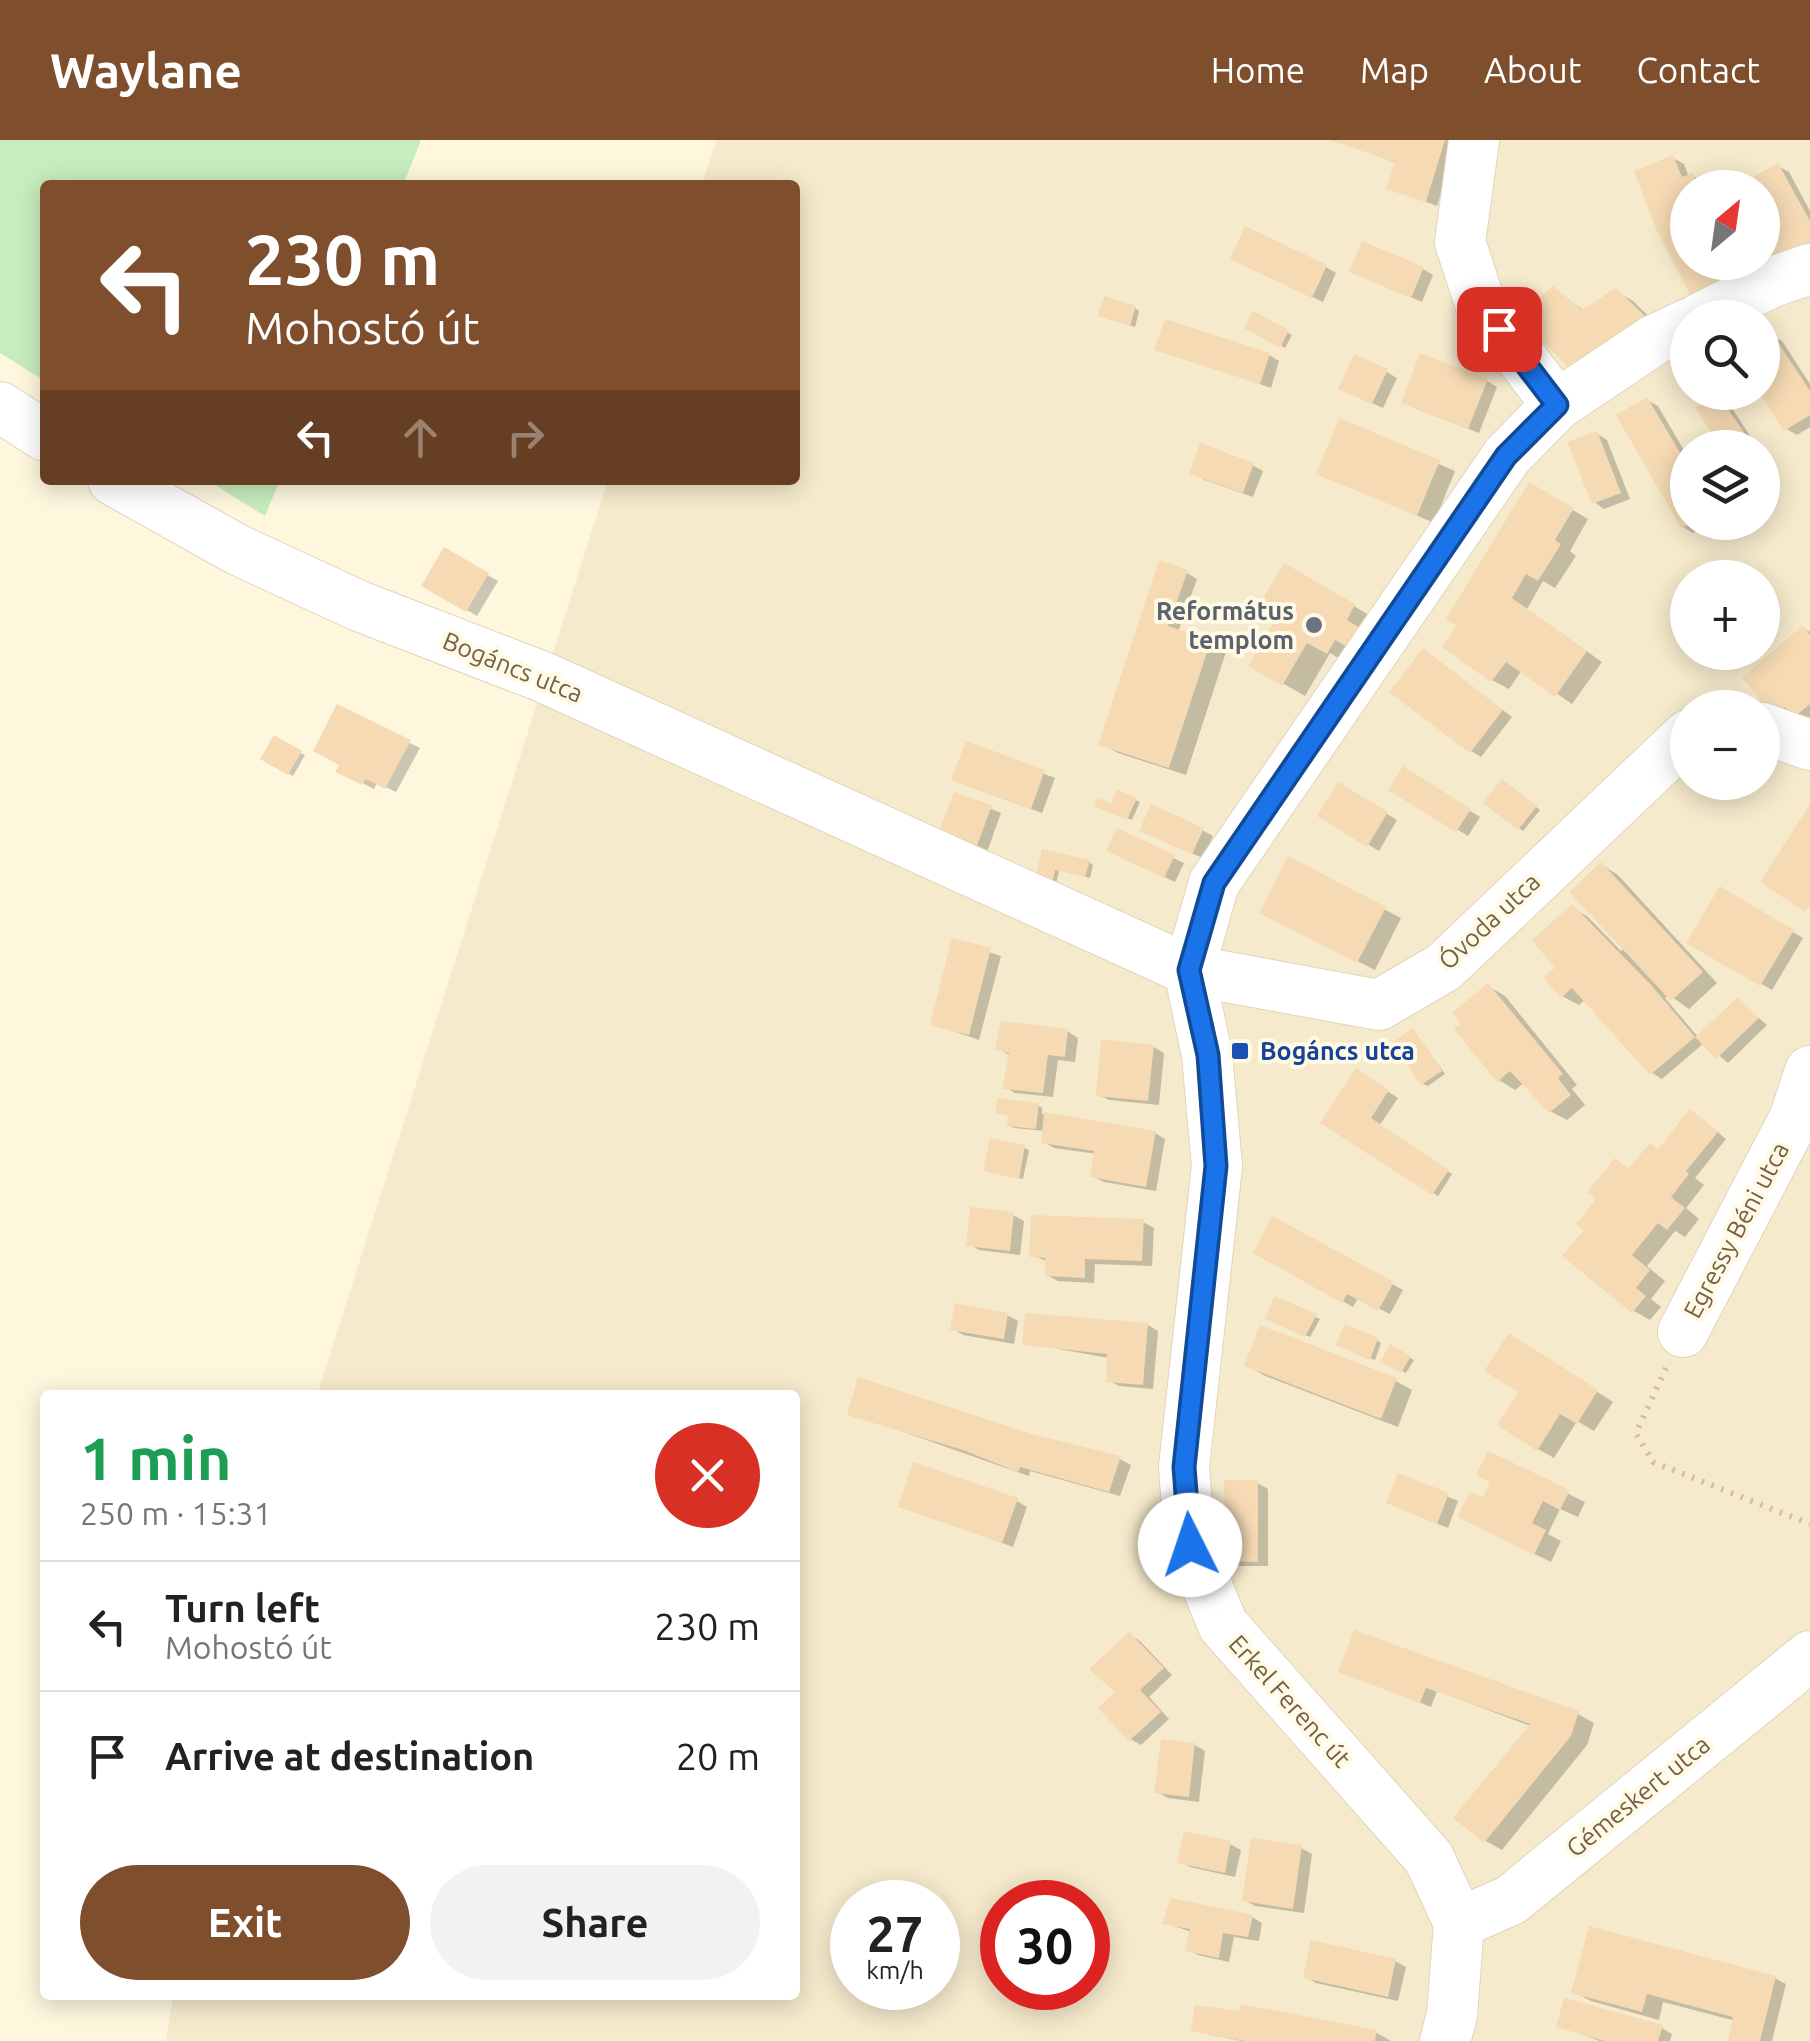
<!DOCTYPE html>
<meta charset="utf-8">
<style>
body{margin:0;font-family:Ubuntu,sans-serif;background:#f2f2f2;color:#222;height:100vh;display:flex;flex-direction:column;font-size:38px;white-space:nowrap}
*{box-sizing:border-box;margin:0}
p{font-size:32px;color:#767676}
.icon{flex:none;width:55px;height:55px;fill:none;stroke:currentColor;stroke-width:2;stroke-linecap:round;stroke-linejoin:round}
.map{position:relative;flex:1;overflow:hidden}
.details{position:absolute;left:40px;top:1250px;width:760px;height:610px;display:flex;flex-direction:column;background:#fff;border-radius:10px;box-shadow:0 5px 25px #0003}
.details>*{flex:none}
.hud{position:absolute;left:40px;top:40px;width:760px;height:305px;border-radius:10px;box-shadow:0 5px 25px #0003;background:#7f4e2d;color:#fff;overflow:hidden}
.needle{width:65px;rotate:29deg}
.controls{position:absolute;left:1670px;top:30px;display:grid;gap:20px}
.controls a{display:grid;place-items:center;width:110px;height:110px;border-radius:50%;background:#fff;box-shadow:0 5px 25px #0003;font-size:50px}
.speed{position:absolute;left:830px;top:1740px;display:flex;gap:20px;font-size:50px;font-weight:700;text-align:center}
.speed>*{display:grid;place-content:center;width:130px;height:130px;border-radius:50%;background:#fff;box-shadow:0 5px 25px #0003;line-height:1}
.speed small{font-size:25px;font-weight:400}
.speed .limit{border:15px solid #d22;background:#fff;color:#111}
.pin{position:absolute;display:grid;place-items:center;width:85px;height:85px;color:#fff;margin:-42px;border-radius:20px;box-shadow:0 5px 15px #0006}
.me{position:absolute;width:110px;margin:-55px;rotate:356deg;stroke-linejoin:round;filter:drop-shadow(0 0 8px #0008)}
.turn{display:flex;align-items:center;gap:35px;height:210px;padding:0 40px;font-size:45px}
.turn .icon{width:130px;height:130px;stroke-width:2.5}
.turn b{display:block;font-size:70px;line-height:85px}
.lanes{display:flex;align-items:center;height:95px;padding:0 40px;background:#0003;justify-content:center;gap:50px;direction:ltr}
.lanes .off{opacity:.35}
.round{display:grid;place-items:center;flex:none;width:105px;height:105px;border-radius:52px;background:#f2f2f2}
.head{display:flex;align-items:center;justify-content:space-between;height:170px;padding:0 40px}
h1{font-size:60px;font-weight:600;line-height:75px;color:#1e9e55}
.button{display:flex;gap:20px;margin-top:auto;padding:20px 40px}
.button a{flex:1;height:115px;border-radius:60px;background:#7f4e2d;color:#fff;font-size:40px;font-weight:600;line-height:115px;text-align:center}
.button a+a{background:#f2f2f2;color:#222}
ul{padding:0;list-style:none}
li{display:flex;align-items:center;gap:30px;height:130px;padding:0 40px;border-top:2px solid #e0e0e0}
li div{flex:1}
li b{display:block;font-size:38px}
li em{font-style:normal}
header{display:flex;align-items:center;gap:60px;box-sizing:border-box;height:140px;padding:0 50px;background:#7f4e2d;color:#fff}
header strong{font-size:48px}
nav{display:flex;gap:55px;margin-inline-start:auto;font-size:35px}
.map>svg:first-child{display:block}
</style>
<header>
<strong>Waylane</strong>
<nav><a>Home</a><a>Map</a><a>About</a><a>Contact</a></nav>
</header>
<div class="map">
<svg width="1810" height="1901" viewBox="0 0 1810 1901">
<rect width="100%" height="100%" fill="#fef7de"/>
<path fill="#f6eacc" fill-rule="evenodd" d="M716,0h1094v1901h-1644l7,-46h622v-600h-478l291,-915h187v-295h-93zM1688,48h74v74h-74zM1688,178h74v74h-74zM1688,308h74v74h-74zM1688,438h74v74h-74zM1688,568h74v74h-74zM852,1762h86v86h-86zM1002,1762h86v86h-86z"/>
<path fill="#c7ecbd" d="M0,0h421l-18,45h-358v196l-45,-28z
M207,340h73l-15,36z"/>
<path fill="#0003" d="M1334,0h116l6,3 -19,63 -48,-18 8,-25z
M1673,18l11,6 5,13 3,-2 11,7 2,6h-17v74h50l9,19 -43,22 -46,-75z
M1778,26l11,6 21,39v50z
M1243,124l83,3 10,6 -13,29z
M1423,129l10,6 -11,27 -60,-26z
M1553,149l32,22 31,-20 17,10 34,33 -71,51z
M1135,168l4,3 -4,16 -30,-9z
M1254,174l38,21 -7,13 -38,-21z
M1771,195l11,6 28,43v43l-13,8 -11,-6z
M1157,208l112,7 10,6 -8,27z
M1387,232l10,6 -14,30 -32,-14z
M1487,241l10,6 -18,46 -65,-25z
M1717,256l11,6 30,46h-33z
M1647,260l11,6 30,51v65h23l-18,11 -10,-6z
M1340,281l115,50 -21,52 -115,-50z
M1596,293l11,7 23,59 -26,10 -10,-7z
M1252,325l11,6 -10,26 -51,-18z
M1530,345l58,34 -18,32 6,5 -21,32 -12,-7 -16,28 75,53 -30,42 -50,-34 -13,19 -17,-9z
M445,411l53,30 -21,35 -53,-31z
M1285,426l91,53 -26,46 -20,-12 -25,43 -54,-31 25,-43z
M1187,433l10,6 -19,53 48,20 -40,123 -68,-22 -17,-9z
M1803,488l7,4v86l-4,3 -30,-7z
M1434,518l78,59 -31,40 -10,-6z
M274,599l31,16 -12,21 -30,-17z
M410,603l10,5 -24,44 -19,-9 -3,6 -25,-13z
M967,604l88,34 -13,35 -77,-28z
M1404,629l76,48 -12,19 -77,-47z
M1339,645l58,35 -18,31 -59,-36z
M1507,645l33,25 -17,21 -4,-3z
M1118,652l22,10 -8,18 -35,-15 15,2z
M956,655l45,18 -19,53z
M1202,690l11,6 -10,22 -51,-22z
M1044,712l45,10 4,3 -3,13 -31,-8 -3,14 -14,-4z
M1120,716l53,2 11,5 -9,19z
M1289,720l112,58 -26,52 -97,-49z
M1602,725l16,10 99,108 -28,26 -20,-14 -4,3 33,39 40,-37 29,25 -39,38 -24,-20 -42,36 -10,-6 -66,-74 -7,6 -17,-9 -4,-28 14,-61 16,10 33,34 4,-4z
M1721,749l82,49 -31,52 -82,-48z
M954,801l47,15 -22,84 -46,-16z
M1488,846l17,10 72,89 -5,4 13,16 -18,15 -17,-9 -26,-28 -9,7 -16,-10z
M1067,891l11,7 -3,24 -17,-2 -5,37 -38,-4 -10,-6 4,-32 -11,-6z
M1413,891l32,43 -17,12 -5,-2z
M1154,907l10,6 -5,52 -50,-5 -11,-6z
M1367,938l31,20 -19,28 73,48 -14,22 -114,-74z
M1038,965l4,3v6l113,19 10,6 -9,52 -52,-9 -11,-6 4,-22 -43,-6 -10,-6 1,-11 -31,-3 -5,-3 1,-9 -11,-3z
M1701,978l25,21 -31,39 9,7 -18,23 13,11 -14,18 -10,-6 -28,35 18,15 -14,18 10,8 -11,13 -16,-9 -47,-81 28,-69 16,9z
M1024,1008l5,2 -6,29 -33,-7z
M1013,1075l11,6 -4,34 -41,-5 -10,-6z
M1273,1080l130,70 -13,24 -32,-16 -5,9 -97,-55z
M1143,1082l11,6 -2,38 -57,-2 -1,19 -36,-2 -11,-6 1,-13 -16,-7z
M1276,1159l44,20 -10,18 -38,-16z
M1007,1175l11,6 -4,23 -51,-9 -10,-6z
M1148,1185l10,6 -5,58 -34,-3 -11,-6 1,-22 -84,-15z
M1261,1189l135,52 16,9 -14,37 -135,-52 -16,-10z
M1377,1200l4,3 -6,17 -33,-13z
M1526,1206l87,56 -19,29 -17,-10 -23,37 -16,-9 -16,-58z
M1391,1208l23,12 -8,13 -23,-12z
M850,1273l181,23 89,23 11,6 -11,31 -90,-25 -1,5z
M1489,1315l96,47 -7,15 -18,-8 -12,25 13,7 -10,21 -74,-36 15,-44z
M1399,1336l59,25 -10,27 -49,-20z
M1257,1343l11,6v77h-30l-11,-6z
M1017,1361l10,6 -14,40 -112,-41z
M1130,1495l10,6 32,34 -23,22 20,22 -28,26 -11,-6 -12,-47z
M1341,1531l237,43 16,9 -7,22 -85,105 -16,-9 45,-115 -94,-35 -6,16z
M1195,1605l10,6 -6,51 -31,-4 -11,-6z
M1230,1704l11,6 -6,27 -45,-10 -10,-6z
M1301,1708l11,6 -8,59 -49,-7 -10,-6z
M1252,1777l10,6 -3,18 -25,-4 -5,25 -31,-7 -10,-6 4,-17 -27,-9z
M1395,1821l11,6 -8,34 -82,-18 -10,-6z
M1775,1838l11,6 -14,57h-42l6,-20 -73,-19 -4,18 -68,-19 -17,-9z
M1242,1867l135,26 14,8h-149l-44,-9 43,-19z
M1559,1886l103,2 10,6 -2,7h-70z"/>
<path fill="#f5dab4" d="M1329,0h116l-19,62 -40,-13 9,-27z
M1673,15l9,22 11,-4 4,15h-9v74h44l6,13 -46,23 -36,-69 -22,-58z
M1778,23l32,58v29l-38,20 -10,-17v-65h-29z
M1245,86l82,39 -15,33 -82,-39z
M1362,101l62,26 -13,31 -62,-26z
M1553,146l29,24 34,-22 37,36 -75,53 -60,-61z
M1104,156l32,10 -6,20 -32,-10z
M1253,171l36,19 -9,18 -36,-20z
M1165,179l105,34 -10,31 -106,-34z
M1771,192l39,59v24l-26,16 -25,-39h3v-54z
M1420,213l68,26 -20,50 -67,-26z
M1354,214l34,15 -16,35 -34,-15z
M1717,253l34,50 -6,5h-23l-27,-40z
M1647,257l41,69v59l-7,3 -65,-113z
M1339,278l101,42 -23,56 -101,-42z
M1597,291l24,62 -29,11 -25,-62z
M1200,303l54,20 -11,30 -54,-19z
M1529,342l45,26 -19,32 6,4 -23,37 -12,-7 -14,24 75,53 -32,46 -49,-35 -15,20 -49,-35 14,-21 -10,-7z
M444,407l45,26 -23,39 -45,-26z
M1159,420l29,10 -20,56 43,14 -42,128 -71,-23z
M1284,423l71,41 -8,16 13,8 -11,20 -14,-8 -8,14 -20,-11 -25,43 -34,-20 25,-43 -18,-11z
M1803,485l7,10v69l-16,13 -9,-10 -11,9 -32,-38z
M1423,508l80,62 -33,43 -81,-61z
M337,564l74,36 -26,49 -19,-10 -4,6 -27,-13 4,-7 -26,-14z
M274,595l28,16 -14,24 -28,-16z
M966,601l79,29 -14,39 -80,-29z
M1403,626l68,43 -15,23 -68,-42z
M1502,639l35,27 -19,24 -35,-27z
M1338,642l50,30 -21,35 -50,-31z
M1116,649l21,9 -10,22 -33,-14 4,-8 13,6z
M954,652l38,13 -21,57 -38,-14z
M1151,664l53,24 -12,26 -53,-23z
M1810,664v101l-5,7 -45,-30z
M1117,688l58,27 -11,23 -58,-27z
M1042,709l48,11 -5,17 -30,-7 -3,13 -17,-4z
M1288,716l98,51 -29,56 -98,-50z
M1601,722l102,110 -32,29 -102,-109z
M1720,746l74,44 -34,56 -74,-43z
M1572,764l80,82 43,51 43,-40 21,21 -43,41 -21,-22 -45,38 -78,-87 -11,10 -18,-21 12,-9 -23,-28z
M952,798l39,10 -22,87 -39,-10z
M1488,843l75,91 -5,4 13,17 -22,18 -39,-42 -13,11 -43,-53 7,-5 -9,-11z
M1001,881l67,8 -3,28 -17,-2 -5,38 -41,-4 7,-36 -14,-3z
M1413,888l29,43 -21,14 -29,-42z
M1101,899l53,6 -6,56 -52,-5z
M1356,928l33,22 -18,28 78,52 -17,25 -112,-72z
M997,958l42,5 -3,26 -29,-3 1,-11 -12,-1z
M1690,969l28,23 -32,39 3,3 -18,23 14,11 -18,22 -9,-7 -26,32 18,15 -14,18 10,8 -14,17 -70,-57 22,-26 -8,-6 20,-25 -9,-7 28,-34 13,11 22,-26 8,6z
M1044,972l112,19 -10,56 -56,-10 4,-26 -53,-8z
M990,998l35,7 -6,34 -36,-8z
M970,1067l44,5 -4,39 -44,-5z
M1031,1075l113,4 -2,42 -57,-2v19l-40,-2v-18l-16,-1z
M1272,1076l122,66 -16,29 -31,-17 -5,9 -89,-50z
M1274,1156l43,18 -12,23 -40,-18z
M955,1163l53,10 -4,26 -54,-9z
M1025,1173l123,10 -5,62 -37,-3 1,-28 -85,-9z
M1345,1184l33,14 -8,22 -35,-15z
M1260,1185l137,53 -16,41 -137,-53z
M1509,1193l89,57 -21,34 -17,-10 -23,37 -40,-26 21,-33 -34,-21z
M1390,1204l21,12 -10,17 -21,-11z
M858,1237l174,57 89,22 -12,36 -89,-25 -2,5 -55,-22 -116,-35z
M1488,1311l82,39 -10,20 -17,-9 -11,22 14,7 -12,25 -77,-38 13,-25 13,5 7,-15 -14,-7z
M913,1322l105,36 -16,45 -104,-36z
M1398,1333l51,20 -12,31 -51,-21z
M1224,1340h34v82l-33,-1z
M1354,1490l225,81 -8,25 -87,107 -31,-25 77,-94 -104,-36 -6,15 -82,-31z
M1129,1492l35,36 -24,22 21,22 -32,29 -31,-33 17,-16 -26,-23z
M1161,1599l34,4 -6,54 -35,-4z
M1184,1691l47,10 -6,32 -48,-10z
M1251,1698l51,7 -9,64 -51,-8z
M1171,1758l82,17 -5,22 -25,-4 -4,25 -34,-7 5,-22 -28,-5z
M1589,1786l187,50 -16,65h-32l5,-24 -86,-23 -5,18 -71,-19z
M1311,1800l85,19 -8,38 -85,-19z
M1564,1858l99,27 -5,16h-54l-48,-14z
M1240,1864l137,26 -2,11h-130l-54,-10 4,-26 44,6z"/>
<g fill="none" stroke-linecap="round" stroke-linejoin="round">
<g stroke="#e2d4ba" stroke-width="52">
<path id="minor" d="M1474,0l-14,102 20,61 77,102
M1700,178l72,-36 38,-13
M0,267l45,29
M113,340l125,70 121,56 184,71 646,293 190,35 65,-38 244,-232
M1762,588l48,17
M1683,1192l112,-215 15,-46
M1459,1783l52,-23 299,-244
M1445,1901l7,-26 7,-92 -30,-65 -206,-233 -33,-80 -6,-78 33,-301 -10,-111 -18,-85 25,-87 293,-427 50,-51 97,-65 34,-16"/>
</g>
<path stroke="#d9bd98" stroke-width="6" stroke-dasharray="2.5 8" stroke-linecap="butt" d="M1666,1228l-30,65 17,29 157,62"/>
<use href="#minor" stroke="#fff" stroke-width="50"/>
</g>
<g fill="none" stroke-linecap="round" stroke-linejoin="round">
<g stroke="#114b97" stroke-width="25">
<path id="route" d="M1190,1405l-6,-78 32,-301 -8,-111 -19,-85 25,-87 292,-427 51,-51 -58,-76"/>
</g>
<use href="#route" stroke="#1a73e8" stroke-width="18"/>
</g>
<circle fill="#6b7280" stroke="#fffae6" stroke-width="4" cx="1314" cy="485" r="10"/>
<rect fill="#1a4fb4" stroke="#fffae6" stroke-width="4" x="1230" y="901" width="20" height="20" rx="5"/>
<g text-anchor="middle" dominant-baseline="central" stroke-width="8" stroke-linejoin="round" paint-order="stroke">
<g font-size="25" font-weight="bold" fill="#5b616d" stroke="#fffae6" text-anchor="end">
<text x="1294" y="471">Református<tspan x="1294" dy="29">templom</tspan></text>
</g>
<g font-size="25" fill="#755f45" stroke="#fffae6">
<text transform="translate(513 527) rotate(22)">Bogáncs utca</text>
<text transform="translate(1489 781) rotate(-43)">Óvoda utca</text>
<text transform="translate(1736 1090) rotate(-62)">Egressy Béni utca</text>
<text transform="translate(1290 1561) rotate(48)">Erkel Ferenc út</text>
<text transform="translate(1638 1656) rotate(-39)">Gémeskert utca</text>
</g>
<g font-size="25" font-weight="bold" fill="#164399" stroke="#fffae6" text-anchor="start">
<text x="1260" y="911">Bogáncs utca</text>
</g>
</g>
</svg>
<div class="controls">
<a><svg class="needle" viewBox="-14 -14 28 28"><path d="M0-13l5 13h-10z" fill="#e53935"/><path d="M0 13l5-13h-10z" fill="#767676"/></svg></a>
<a><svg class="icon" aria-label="search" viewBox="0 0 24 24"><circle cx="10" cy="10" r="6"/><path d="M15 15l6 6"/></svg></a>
<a><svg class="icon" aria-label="layers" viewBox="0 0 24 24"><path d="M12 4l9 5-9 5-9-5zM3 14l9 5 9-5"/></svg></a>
<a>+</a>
<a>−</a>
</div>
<div class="speed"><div>27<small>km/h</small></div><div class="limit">30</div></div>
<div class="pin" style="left:1499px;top:189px;background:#d93025"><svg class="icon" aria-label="arrive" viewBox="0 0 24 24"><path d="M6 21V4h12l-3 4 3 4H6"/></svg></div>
<svg class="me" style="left:1190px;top:1405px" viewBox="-20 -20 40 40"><circle r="19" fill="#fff"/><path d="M0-13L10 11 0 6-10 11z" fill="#1a73e8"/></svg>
<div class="hud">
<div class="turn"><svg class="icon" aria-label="left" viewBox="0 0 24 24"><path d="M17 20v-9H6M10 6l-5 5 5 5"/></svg><div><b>230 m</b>Mohostó út</div></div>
<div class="lanes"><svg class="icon" aria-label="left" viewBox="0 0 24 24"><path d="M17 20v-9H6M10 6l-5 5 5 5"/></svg><svg class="icon off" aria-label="ahead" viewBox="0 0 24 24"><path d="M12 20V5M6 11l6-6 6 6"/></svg><svg class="icon off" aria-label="right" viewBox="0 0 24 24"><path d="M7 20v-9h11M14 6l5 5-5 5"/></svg></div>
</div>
<section class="details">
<div class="head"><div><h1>1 min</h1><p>250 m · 15:31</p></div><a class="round" style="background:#d93025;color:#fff"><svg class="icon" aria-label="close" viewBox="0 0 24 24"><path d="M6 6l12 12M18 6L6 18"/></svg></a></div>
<ul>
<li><svg class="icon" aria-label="left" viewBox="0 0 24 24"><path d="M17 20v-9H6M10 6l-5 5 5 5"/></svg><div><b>Turn left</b><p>Mohostó út</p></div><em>230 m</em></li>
<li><svg class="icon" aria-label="arrive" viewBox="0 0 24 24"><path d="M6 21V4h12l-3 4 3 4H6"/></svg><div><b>Arrive at destination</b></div><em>20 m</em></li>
</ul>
<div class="button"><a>Exit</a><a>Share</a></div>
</section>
</div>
